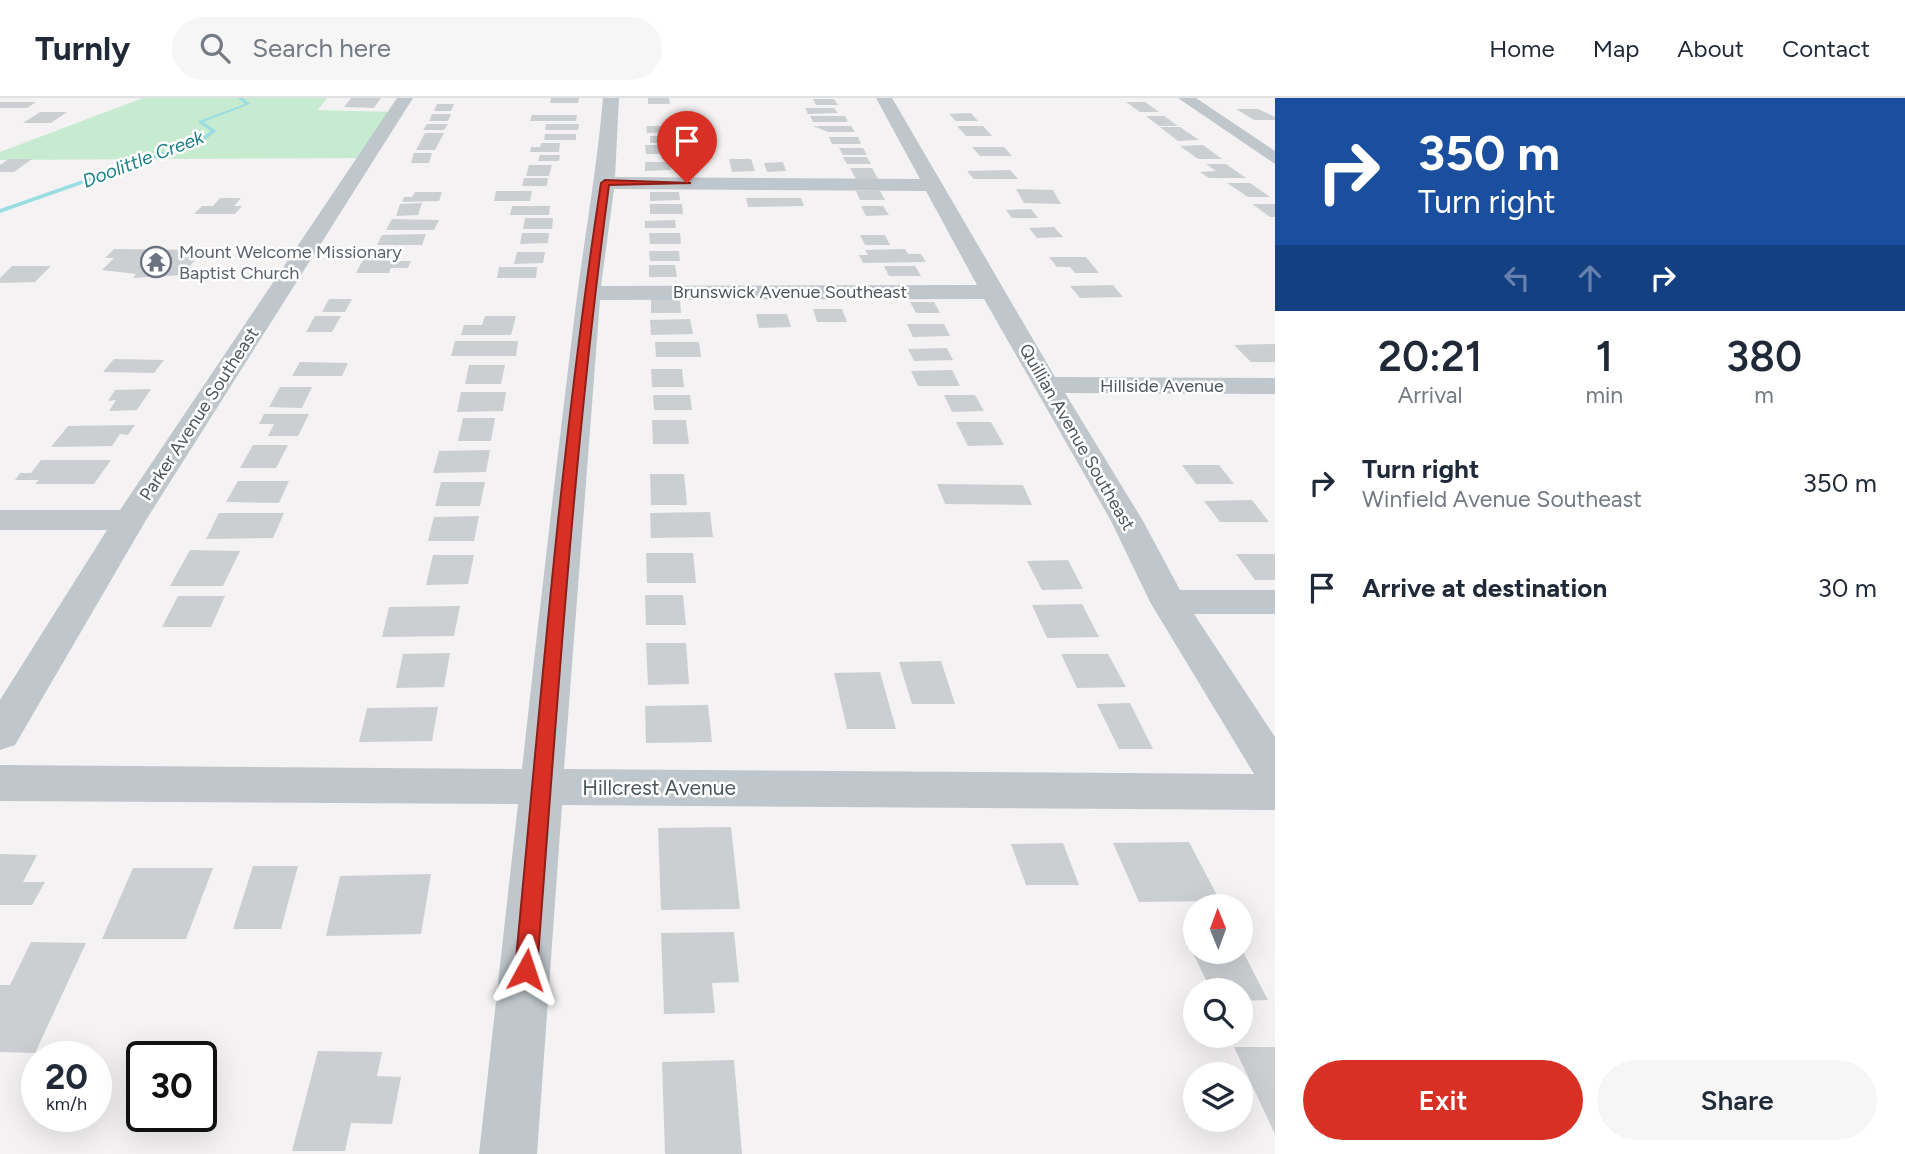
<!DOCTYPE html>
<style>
body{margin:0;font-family:Figtree,sans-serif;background:#f6f6f7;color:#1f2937;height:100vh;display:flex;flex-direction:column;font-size:26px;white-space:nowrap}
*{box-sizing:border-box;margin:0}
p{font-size:23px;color:#747a83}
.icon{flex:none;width:38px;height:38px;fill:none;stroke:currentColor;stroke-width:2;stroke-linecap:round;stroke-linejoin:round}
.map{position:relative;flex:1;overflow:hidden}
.panel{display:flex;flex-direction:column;background:#fff;width:630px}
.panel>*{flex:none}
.hud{background:#1a4fa0;color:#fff;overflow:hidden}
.needle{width:46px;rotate:359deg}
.buttons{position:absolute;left:1183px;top:796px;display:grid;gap:14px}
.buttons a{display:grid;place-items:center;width:70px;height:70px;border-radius:50%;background:#fff;box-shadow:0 7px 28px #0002;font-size:35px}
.speed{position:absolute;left:21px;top:943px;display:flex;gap:14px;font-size:35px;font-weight:700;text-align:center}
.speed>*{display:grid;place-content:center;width:91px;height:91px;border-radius:50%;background:#fff;box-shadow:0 7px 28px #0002;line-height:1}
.speed small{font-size:18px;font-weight:400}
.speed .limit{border:4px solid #111;border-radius:10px;background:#fff;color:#111}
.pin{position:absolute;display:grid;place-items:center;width:60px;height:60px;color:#fff;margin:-72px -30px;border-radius:50% 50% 50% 0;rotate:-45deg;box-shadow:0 0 7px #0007}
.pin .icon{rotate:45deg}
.me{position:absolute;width:77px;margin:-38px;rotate:5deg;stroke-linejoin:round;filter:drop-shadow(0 0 5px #0008)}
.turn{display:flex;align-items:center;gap:24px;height:147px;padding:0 28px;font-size:32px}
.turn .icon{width:91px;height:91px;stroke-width:2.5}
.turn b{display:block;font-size:49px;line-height:60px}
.lanes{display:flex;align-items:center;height:66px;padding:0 28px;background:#0003;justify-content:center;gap:35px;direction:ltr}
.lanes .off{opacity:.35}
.eta{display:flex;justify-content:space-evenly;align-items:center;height:119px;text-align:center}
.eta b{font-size:42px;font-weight:600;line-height:49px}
.cta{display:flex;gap:14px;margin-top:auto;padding:14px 28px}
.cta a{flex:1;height:80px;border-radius:42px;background:#d93025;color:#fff;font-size:28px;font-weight:600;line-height:80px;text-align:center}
.cta a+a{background:#f6f6f7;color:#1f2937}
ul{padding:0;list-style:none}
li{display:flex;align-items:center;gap:21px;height:105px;padding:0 28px}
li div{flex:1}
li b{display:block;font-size:26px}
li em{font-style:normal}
header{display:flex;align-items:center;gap:42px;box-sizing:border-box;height:98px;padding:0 35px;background:#fff;border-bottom:2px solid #e0e1e3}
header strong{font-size:33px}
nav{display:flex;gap:38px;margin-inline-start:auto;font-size:24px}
.search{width:490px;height:63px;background:#f6f6f7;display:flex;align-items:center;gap:18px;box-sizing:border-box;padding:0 24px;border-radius:38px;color:#747a83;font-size:26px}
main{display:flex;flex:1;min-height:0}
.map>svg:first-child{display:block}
</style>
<header>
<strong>Turnly</strong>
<div class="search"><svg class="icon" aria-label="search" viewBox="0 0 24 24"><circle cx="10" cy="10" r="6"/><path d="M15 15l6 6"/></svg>Search here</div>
<nav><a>Home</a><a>Map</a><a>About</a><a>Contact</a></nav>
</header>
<main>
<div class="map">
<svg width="1275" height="1056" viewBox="0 0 1275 1056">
<rect width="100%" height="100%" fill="#f4f2f2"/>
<path fill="#c7ebd0" d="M143,0h184l-9,12 77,2 -34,46 -361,2v-8z"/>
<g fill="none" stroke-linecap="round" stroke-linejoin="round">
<path fill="#99dde3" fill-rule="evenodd" d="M238,0h5l7,6 -47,18 13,9 -12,10 -204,72v-4l200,-70 11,-8 -12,-8v-2l46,-17z"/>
</g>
<path fill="#cccfd2" d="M351,0h30l-7,10 -30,-1z
M551,0h28l-1,5h-28z
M648,0h21l1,6h-22z
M813,1h21l4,6h-22z
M0,4h36l-9,6h-27z
M1126,4h19l14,10h-19z
M437,6h17l-3,7h-17z
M805,10h29l4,5 -30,1z
M1236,11h22l17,8v3h-21z
M40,14h27l-16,11h-28z
M971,15l7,8h-22l-7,-7z
M432,16h19l-3,7h-19z
M532,17h45l-1,6h-46z
M810,18h35l3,6h-35z
M1146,18h18l14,10h-19z
M427,26h21l-4,6h-21z
M546,26h33l-1,6h-33z
M646,28h28l1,6 -28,1z
M813,28h38l4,6h-27z
M957,28h26l9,10h-26z
M1160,29h20l19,13 -21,1z
M425,35h19l-9,17h-19z
M545,36h31v6h-32z
M650,38h34l1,7h-35z
M829,39h29l3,7h-29z
M541,45h19l-1,9h-29l1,-5h9z
M645,47h21l1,4h9l1,5h-31z
M1203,47l19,14h-24l-18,-13z
M972,49h32l8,9h-32z
M839,50h24l4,7h-24z
M414,55h18l-3,10h-18z
M540,57h20l-1,6h-21z
M843,59h24l4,7h-24z
M9,61h23l-18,13h-14v-7z
M729,61h22l4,12 -23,1z
M645,64h25l1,8 -26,1z
M783,64l3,9 -19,1 -3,-9z
M1206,66h20l20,14h-37l-9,-6 16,-1z
M529,67h23l-3,11h-23z
M850,70h22l6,11h-22z
M1010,72l8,9h-44l-7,-8z
M524,80h24l-1,8h-25z
M1227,85h23l20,14h-22z
M1016,91l37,1 8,14 -37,-1z
M496,93h36l-2,10h-36z
M856,93h24l5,9h-25z
M415,94h27l-3,9 -37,1 2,-5h8z
M650,94h29l1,8 -30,1z
M220,100h21l-7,8h8l-7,8h-41l8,-8h11z
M746,100h55l3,8 -56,1z
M422,105l-4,12 -22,1 4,-12z
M650,106h32l1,10h-33z
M1252,106h23v13h-5z
M512,108h38l-1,9h-39z
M861,108h22l6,9 -23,1z
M1031,111l7,9h-26l-6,-8z
M525,120h28l-1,11h-29z
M392,121l47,1 -5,10h-48z
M675,122l1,8h-31v-7z
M1054,129l9,10 -26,1 -8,-10z
M522,135h27l-1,10 -28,1z
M649,135h31l1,11h-31z
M426,136l-4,11h-45l5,-10z
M860,137h25l5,10h-25z
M114,151l90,1 -22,25 -49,3 3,-4 -34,-4 12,-12h-9z
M905,151l3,5h13l5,8 -63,1 -4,-8h9l-3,-5z
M649,153h30l1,10h-30z
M517,154h28l-2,11 -29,1z
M1049,159h37l13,16h-24l-5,-6h-13z
M364,160h30l-1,3h18l-3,7h-17l-2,5h-33z
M649,167h26l2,12h-28z
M12,168h39l-16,16 -35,1v-5z
M884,168h31l6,10h-32z
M499,169h38l-1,11h-39z
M1113,187l10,12 -43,1 -10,-12z
M329,201h23l-7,13h-23z
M651,201h29l1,14h-30z
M910,204h24l6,11h-24z
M813,211h29l5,13h-30z
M756,216h31l4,13 -32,1z
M315,218h26l-9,16h-26z
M485,218h31l-5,19h-50l3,-10h18z
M690,221l3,15 -42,1 -1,-15z
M907,226h37l6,12 -37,1z
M455,243h63l-2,15h-65z
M655,244h44l2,15h-45z
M1275,246v18h-24l-17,-17z
M947,250l6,12 -39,1 -6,-12z
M114,261l50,1 -10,13 -51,-1z
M300,264l48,1 -6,13h-50z
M469,267h36l-4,19h-36z
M651,271h31l2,18h-32z
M952,272l8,16h-42l-7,-15z
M280,289h32l-10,21 -33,-1z
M151,291l-14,21 -28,1 7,-11 -8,1 7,-11z
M461,294h45l-3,19 -46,1z
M653,297h37l2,15h-38z
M944,297h31l9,16 -32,1z
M264,316h45l-11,22h-30l6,-12h-15z
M463,320h32l-4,23h-33z
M652,322h34l3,24h-36z
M956,324h35l13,23 -36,1z
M135,327l-7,10 -8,-1 -8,12 -61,1 17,-21z
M253,347h35l-12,23h-36z
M490,352l-4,22 -53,1 6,-22z
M41,362h70l-17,24h-59l4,-4h-24l5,-7h11z
M1182,367h37l15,19h-38z
M650,376h34l3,31h-36z
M238,383h51l-10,22 -53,-1z
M441,384h44l-5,24h-45z
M937,386l86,1 9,20 -87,-1z
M1252,402l17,22h-49l-16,-21z
M710,414l3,25 -62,1 -1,-25z
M219,415h65l-11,25 -67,1z
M479,418l-5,25h-46l6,-24z
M190,452l50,1 -17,35h-53z
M646,455h47l3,30h-49z
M1236,456h39v26h-20z
M433,457h41l-6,29 -42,1z
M1068,462l15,29 -41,1 -15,-29z
M645,497h38l3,30h-40z
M178,498h47l-14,31h-49z
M1082,506l17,33 -52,1 -15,-33z
M460,508l-6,30 -72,1 7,-30z
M646,545h40l3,41 -41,1z
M450,555l-6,34 -48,1 7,-34z
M1061,556h47l18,33 -49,1z
M941,563l14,43h-43l-13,-42z
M880,574l16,57h-49l-13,-56z
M1130,605l23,46h-34l-22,-45z
M708,607l4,37 -66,1 -1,-37z
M438,609l-6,34 -73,1 8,-34z
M731,729l9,82 -79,1 -3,-82z
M1189,744l31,59 -81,1 -26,-59z
M1063,745l16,42h-53l-15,-41z
M0,756l37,1 -14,27h22l-13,23h-32z
M253,768h45l-17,63h-48z
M133,770h80l-27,71h-84z
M431,776l-10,60 -95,2 14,-60z
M734,834l5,50 -27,1 3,30 -51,1 -3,-81z
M1195,836v18h46v-4l27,52 -27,1v-11h-30l-27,-55z
M31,844l55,1 -51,110 -35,-1v-67h10z
M1234,949h41v87z
M318,953l64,1 -5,24 24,1 -9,47 -41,-1 -6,28h-53z
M734,962l8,94h-77l-3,-92z"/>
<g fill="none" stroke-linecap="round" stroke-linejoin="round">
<path fill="#bfc7cc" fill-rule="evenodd" d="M397,0h16l-267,422 -131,225 -15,5v-50l107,-170h-107v-20h120z
M603,0h16l-4,79 305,2 -44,-81h16l163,279 220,1v16l-210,-1 78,128 37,69h95v24h-81l81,123v73l-713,-5 -25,349h-58l39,-350 -518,-3v-36l522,4c17,-155 35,-310 54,-465 9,-70 21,-136 27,-206zM614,91l312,2 51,94 -376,1zM984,201l127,222 39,81 104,172 -690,-5 36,-469z
M1178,0h18l79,53v13z"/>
</g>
<path fill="#d93025" stroke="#8d1f18" stroke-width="2" d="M605,82l86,3 -82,2c-35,261 -52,523 -72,785l-4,8 -7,3 -8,-3 -3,-8c25,-263 46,-526 86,-787z"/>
<defs>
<g id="temple-ring" transform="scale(1.575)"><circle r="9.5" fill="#fff" stroke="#6b7280" stroke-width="1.5"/><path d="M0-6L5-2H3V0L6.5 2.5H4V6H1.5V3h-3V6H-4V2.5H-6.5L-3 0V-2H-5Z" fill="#6b7280"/></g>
</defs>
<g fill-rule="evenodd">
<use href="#temple-ring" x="156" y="164"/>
</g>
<g text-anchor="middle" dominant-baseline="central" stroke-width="5" stroke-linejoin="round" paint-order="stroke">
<g font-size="18" fill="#5b616d" stroke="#fff" text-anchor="start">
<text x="179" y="154">Mount Welcome Missionary<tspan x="179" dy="21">Baptist Church</tspan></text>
</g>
<g font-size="18" fill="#4c575d" stroke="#fff">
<text x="790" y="194">Brunswick Avenue Southeast</text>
<text x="1162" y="288">Hillside Avenue</text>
<text transform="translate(199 316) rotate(-57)">Parker Avenue Southeast</text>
<text transform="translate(1077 339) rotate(60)">Quillian Avenue Southeast</text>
</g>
<g font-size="19" font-style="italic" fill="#1c8089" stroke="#fff">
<text transform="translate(143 61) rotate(-21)">Doolittle Creek</text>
</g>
<g font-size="21" fill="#4c575d" stroke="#fff">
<text x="659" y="689">Hillcrest Avenue</text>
</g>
</g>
</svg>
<div class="buttons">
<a><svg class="needle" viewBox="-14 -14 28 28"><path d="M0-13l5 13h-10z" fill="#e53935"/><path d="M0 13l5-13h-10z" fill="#747a83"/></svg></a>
<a><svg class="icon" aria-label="search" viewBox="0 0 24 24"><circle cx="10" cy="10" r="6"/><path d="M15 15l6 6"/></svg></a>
<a><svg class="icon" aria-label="layers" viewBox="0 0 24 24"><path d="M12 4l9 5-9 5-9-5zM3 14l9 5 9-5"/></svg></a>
</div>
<div class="speed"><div>20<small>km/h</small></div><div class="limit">30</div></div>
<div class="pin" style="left:687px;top:85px;background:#d93025"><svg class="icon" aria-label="arrive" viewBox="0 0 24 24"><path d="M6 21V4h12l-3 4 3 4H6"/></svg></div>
<svg class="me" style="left:526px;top:872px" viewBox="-20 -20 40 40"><path d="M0-17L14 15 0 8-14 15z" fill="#d93025" stroke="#fff" stroke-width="4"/></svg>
</div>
<section class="panel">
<div class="hud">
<div class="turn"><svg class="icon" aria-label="right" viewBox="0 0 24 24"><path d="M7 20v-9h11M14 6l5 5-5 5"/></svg><div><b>350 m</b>Turn right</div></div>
<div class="lanes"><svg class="icon off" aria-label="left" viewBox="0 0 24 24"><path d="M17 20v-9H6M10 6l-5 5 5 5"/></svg><svg class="icon off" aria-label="ahead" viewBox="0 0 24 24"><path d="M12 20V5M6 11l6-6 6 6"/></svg><svg class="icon" aria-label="right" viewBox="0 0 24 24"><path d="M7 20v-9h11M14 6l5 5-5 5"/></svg></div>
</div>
<div class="eta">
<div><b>20:21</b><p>Arrival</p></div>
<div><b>1</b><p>min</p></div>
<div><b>380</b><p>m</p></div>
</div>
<ul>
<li><svg class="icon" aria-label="right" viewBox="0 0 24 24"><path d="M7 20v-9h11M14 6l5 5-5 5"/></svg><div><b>Turn right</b><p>Winfield Avenue Southeast</p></div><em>350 m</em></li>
<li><svg class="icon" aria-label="arrive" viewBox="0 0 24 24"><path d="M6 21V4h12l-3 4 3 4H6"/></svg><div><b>Arrive at destination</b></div><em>30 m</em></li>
</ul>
<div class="cta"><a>Exit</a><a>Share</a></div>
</section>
</main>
